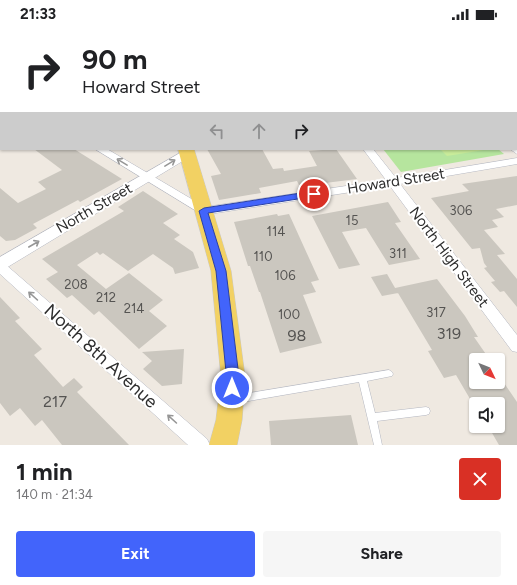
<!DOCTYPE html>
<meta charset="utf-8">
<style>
body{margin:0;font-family:Figtree,sans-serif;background:#f6f6f6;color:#202124;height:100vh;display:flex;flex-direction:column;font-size:15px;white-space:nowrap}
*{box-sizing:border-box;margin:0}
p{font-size:13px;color:#757577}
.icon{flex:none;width:22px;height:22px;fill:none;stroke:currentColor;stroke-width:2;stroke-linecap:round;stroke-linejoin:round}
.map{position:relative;height:417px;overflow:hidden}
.drawer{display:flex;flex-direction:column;background:#fff;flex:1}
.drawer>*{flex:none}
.guide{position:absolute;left:0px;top:0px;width:517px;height:122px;box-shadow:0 1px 3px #0004;background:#fff;color:#202124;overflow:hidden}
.needle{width:26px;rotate:133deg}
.buttons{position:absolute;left:469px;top:325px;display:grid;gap:8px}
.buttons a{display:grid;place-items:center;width:36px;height:36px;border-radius:4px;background:#fff;box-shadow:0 1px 3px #0004;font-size:20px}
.pin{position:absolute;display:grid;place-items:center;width:34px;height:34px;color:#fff;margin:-17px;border:2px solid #fff;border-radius:50%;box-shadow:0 1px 4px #0007}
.me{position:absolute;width:44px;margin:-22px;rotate:0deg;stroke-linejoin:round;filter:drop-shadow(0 0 3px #0008)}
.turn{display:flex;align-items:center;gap:14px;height:84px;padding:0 16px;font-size:18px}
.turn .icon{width:52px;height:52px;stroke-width:2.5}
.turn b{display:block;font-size:28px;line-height:34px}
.lanes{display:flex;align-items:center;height:38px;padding:0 16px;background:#0003;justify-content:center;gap:20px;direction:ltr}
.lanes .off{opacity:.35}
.round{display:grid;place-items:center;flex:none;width:42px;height:42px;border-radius:4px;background:#f6f6f6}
.head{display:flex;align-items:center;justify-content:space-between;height:68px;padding:0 16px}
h1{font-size:24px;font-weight:700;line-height:30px}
.cta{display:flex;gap:8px;margin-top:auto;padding:8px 16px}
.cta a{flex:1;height:46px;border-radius:4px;background:#4264fb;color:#fff;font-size:16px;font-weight:700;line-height:46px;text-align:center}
.cta a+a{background:#f6f6f6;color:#202124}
.status{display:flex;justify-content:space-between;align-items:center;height:28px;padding:0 20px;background:#fff;direction:ltr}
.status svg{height:11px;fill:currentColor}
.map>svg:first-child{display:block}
</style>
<div class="status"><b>21:33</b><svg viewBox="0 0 49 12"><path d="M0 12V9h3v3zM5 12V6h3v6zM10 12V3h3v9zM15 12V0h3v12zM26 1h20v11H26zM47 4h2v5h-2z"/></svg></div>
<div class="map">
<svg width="517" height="417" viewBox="0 0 517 417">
<rect width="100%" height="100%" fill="#efe9e1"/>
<path fill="#b6e59e" d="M383,121h115l6,5 -103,18z"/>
<path fill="#c9ec9a" d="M440,121h50l-43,7z"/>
<path fill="#cbc7bf" d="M34,121h40l48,30 -42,23 -2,-2 -45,24 4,4 -22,12 -9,1 -6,-5v-48l18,15 28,-14 -8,-7 24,-12z
M207,121h55l11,20 10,-1 1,3 33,-5 -8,-15 27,-2 21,30 -40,5 -2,-2 -16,3 -2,-4 -38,7 2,5 -42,7 -8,-24 10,-2z
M517,148v29l-21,4 8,8 -12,3 6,7 -14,3 21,24 -8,1 20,24v28l-13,-16 -4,1 -9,-10 4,-1 -11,-13 3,-1 -3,-4 -4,-15 -8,1 -41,-51 38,-7 -7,-7z
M143,163l35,23 -15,9 17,12 -6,4 19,13 6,16 -24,6 -2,-6 -20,-14 -25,17 -25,-18 -3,2 -3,-3 -20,13 29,24 23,-16 34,27 -14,11 18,15 -28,23 -40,-38 -5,4 -22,-20 -5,3 -21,-19 12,-7 -16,-13 82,-48 -6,-4z
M388,174l13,20 -6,1 25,36 -31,6 -23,-37 -24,4 18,33 -21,4 -27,-53z
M277,186l1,2 11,-2 30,66 -8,2 5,10 -13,3 19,48 -42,10 -20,-61h-1l-9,-26h-2l-14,-44z
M387,246l11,19 -16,3 -11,-19z
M437,251l28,37 13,21h-4l16,23h-14v22h22v-8l19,28v43h-18l-11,-19h10v-27l-25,5 -17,-29 -12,3 -16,-27 4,-1 -37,-62z
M0,269l20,21 -5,3 27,28 -8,6 29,32 11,-9 9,9 -6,5 52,53h-67l-20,-25 -7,6 -15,-18 -10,8 -10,-13z
M184,321l-2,35 -20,2 -19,-17 9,-8 -10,-9z
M351,387l7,30h-87l-2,-24z"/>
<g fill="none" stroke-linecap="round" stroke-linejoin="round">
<g stroke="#b4b7c1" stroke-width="1">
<path id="service" d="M389,342l3,2 1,2 -1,2 -25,5 8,32 51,-6 3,1 1,3 -1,3 -3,1 -49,6 5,24h-8l-15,-63 -122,21 -3,-1 -1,-3 1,-3 3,-1z"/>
</g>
<g stroke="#b4b7c1" stroke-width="1">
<path id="minor" d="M42,0h8v1h-8z
M195,0h17l-17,1z
M277,0h7v1h-7z
M376,0h7v1h-7z
M0,59h1v5h-1z
M516,118l1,1v7l-7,-5h6z
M95,121h12l98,58 181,-27 -23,-31h10l23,29 121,-20v6l-117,20 117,151v17l-5,-1 -122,-165 -187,29z
M0,234l5,2 202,175 3,6h-22l-188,-171z"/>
</g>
<g stroke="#b4b7c1" stroke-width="1">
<path id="tertiary" d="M0,22h1v6h-1z
M187,121l6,4 -2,3 -185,112 -6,2v-13z"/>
</g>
<g stroke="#c9c9c9" stroke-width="1">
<path id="primary" d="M146,0h11v1h-10z
M178,121h16l37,122 14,106 -3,43 -5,25h-28l7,-25 5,-43 -10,-106z"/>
</g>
<use href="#service" fill="#fff" fill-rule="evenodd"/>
<use href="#minor" fill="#fff" fill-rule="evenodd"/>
<use href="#tertiary" fill="#fff" fill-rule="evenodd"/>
<use href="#primary" fill="#f2d163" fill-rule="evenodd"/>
</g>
<defs><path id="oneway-shaft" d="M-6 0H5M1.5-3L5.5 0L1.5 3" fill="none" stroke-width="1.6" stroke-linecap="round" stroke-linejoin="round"/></defs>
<g stroke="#969696">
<use href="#oneway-shaft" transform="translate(122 134) rotate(-149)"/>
<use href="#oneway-shaft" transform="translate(170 135) rotate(-31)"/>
<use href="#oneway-shaft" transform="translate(34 216) rotate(-30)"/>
<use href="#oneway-shaft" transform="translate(33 268) rotate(-138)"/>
<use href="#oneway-shaft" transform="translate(172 391) rotate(-138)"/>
</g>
<path fill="#4264fb" stroke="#2b41a3" d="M314,163l4,3 -1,2 -109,17 18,58 13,106 -3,15 -4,2 -4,-2 -12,-121 -17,-60 5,-3z"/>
<g text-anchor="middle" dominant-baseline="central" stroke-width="4" stroke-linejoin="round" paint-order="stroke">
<g font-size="13" fill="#555452">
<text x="461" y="182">306</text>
<text x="352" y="192">15</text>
<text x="276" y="203">114</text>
<text x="398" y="225">311</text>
<text x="263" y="228">110</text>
<text x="285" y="247">106</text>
<text x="76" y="256">208</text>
<text x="106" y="269">212</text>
<text x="134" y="280">214</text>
<text x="436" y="284">317</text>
<text x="289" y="286">100</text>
</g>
<g font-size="15" fill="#2e2e2e" stroke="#fff">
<text transform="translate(396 153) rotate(-9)">Howard Street</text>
<text transform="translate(94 180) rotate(-30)">North Street</text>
<text transform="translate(449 229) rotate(53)">North High Street</text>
</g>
<g font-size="16" fill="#555452">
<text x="449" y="305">319</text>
<text x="297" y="307">98</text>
<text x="55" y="373">217</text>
</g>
<g font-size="18" fill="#2e2e2e" stroke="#fff">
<text transform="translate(101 328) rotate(42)">North 8th Avenue</text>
</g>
</g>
</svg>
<div class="buttons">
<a><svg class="needle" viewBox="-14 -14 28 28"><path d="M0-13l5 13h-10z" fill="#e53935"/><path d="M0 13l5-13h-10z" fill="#757577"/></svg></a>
<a><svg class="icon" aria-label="sound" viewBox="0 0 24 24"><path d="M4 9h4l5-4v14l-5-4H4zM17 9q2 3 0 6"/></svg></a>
</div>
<div class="pin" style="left:314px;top:166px;background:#d93025"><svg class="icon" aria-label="arrive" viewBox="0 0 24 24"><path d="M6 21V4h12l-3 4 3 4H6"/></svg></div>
<svg class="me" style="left:232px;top:360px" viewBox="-20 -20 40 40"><circle r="17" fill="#4264fb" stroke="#fff" stroke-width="3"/><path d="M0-11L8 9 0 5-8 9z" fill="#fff"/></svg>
<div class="guide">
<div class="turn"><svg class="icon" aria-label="right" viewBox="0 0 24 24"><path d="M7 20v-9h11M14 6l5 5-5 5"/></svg><div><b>90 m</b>Howard Street</div></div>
<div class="lanes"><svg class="icon off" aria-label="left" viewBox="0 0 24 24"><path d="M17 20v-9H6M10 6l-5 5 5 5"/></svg><svg class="icon off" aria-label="ahead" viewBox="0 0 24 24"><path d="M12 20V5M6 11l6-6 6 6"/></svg><svg class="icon" aria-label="right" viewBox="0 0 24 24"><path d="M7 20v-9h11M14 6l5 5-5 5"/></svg></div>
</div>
</div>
<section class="drawer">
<div class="head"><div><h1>1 min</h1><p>140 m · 21:34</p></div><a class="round" style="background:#d93025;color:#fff"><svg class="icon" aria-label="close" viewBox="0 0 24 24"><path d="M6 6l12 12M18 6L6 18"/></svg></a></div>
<div class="cta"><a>Exit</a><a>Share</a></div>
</section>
